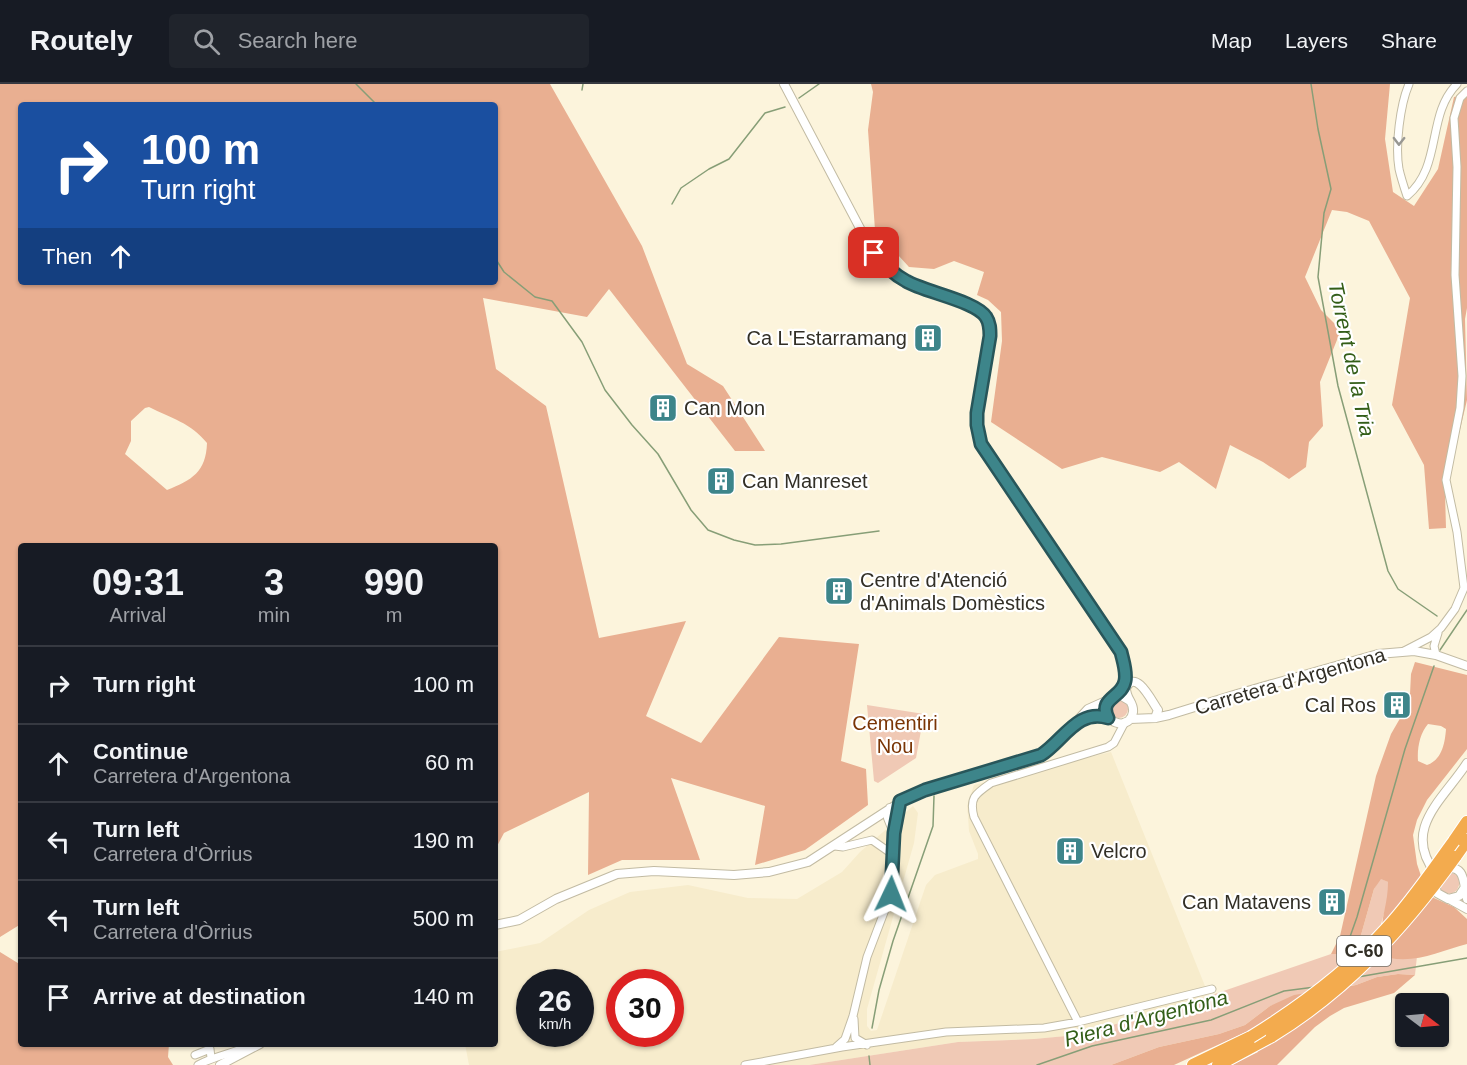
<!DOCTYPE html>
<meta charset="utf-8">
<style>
body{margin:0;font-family:Helvetica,sans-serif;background:#20242c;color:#f1f3f6;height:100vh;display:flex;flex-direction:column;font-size:22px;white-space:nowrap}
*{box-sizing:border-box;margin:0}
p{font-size:20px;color:#9ea1a6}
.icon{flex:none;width:33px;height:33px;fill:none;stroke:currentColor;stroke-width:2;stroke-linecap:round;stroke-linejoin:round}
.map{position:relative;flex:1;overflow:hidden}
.sheet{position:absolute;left:18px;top:459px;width:480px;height:504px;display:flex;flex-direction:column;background:#171b24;border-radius:6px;box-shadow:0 2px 4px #0004}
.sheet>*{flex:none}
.guide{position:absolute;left:18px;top:18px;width:480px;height:183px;border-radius:6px;box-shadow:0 2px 4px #0004;background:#1a4fa0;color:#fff;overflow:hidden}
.needle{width:39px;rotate:106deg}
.fabs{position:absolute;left:1395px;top:909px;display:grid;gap:12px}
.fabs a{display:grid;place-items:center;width:54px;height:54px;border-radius:6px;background:#171b24;box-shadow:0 2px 4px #0004;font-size:30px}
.speed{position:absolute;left:516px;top:885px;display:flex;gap:12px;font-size:30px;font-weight:700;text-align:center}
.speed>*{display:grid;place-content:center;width:78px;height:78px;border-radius:50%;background:#171b24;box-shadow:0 2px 4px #0004;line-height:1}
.speed small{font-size:15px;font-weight:400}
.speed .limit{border:9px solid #d22;background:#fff;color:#111}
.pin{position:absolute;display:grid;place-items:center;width:51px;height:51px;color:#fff;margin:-26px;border-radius:12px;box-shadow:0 3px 9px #0006}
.me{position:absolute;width:66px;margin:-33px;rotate:2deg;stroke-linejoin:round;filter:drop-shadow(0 0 4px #0008)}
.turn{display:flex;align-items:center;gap:21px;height:126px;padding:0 24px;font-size:27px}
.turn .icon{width:78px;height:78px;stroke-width:2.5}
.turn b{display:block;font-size:42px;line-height:51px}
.then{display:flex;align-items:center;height:57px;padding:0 24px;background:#0003;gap:12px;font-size:22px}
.eta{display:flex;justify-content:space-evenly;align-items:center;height:102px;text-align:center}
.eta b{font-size:36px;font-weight:800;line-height:42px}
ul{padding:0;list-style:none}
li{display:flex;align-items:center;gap:18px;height:78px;padding:0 24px;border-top:2px solid #363941}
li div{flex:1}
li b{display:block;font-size:22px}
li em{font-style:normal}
header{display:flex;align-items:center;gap:36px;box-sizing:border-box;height:84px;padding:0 30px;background:#171b24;border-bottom:2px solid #363941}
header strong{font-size:28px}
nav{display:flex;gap:33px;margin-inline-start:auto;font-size:21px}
.search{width:420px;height:54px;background:#20242c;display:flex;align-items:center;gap:15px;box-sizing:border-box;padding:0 21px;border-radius:6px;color:#9ea1a6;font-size:22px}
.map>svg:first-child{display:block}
</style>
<header>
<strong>Routely</strong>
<div class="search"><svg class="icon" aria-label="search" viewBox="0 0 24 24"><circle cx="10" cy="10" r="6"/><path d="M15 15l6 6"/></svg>Search here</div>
<nav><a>Map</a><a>Layers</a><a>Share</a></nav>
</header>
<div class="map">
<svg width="1467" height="981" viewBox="0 0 1467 981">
<rect width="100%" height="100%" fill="#fcf4dc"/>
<path fill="#f7eccc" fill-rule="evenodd" d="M1111,668l98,244 -26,9 -106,30 -43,4 -76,3 -149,23h-340l-4,-21h30v-92l45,-9 49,-33 41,-18 58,-7 60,13 49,1 45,-27 18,-20 53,-46 5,7 -4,30 -47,166v17l4,5 6,-1 49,-145 9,-10 43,-16v-5l-9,-23 -1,-15 -1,-10 7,-21zM530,898h50v52h-50zM620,898h50v52h-50z"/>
<path fill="#f0c9b5" d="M1110 625a9 9 0 1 1 18 0a9 9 0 1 1-18 0Z
M867,621l57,9 -8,44 -38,25 -4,-2z
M1449,788l8,3 3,8 -3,7c-7,6 -14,5 -18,-3z
M1380,794l8,4v18l-7,24 18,35 18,-3 -2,19 -17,-1 -21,3 -21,8 -23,2 -63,19 -25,19 -26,9 -60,13 -48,18h-302l149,-23 76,-3 43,-4 106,-30 148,-51h17l13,-19 13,-46z"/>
<path fill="#e9af91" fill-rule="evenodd" d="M0,0h550l92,162 45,118 36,22 42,65h-30l-126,-162 -22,28 -104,-19 13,71 50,37 53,232 87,-17 -40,95 55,27 78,-106 80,7 -18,117 25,8 2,36 -63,45 -50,15 10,-59 -94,-28 29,82h-78l-34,15 1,-83 -85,41 -9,17v-304h-474v378l-21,13zM21,21h474v177h-474zM149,323c22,11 42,16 58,36 -1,29 -15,37 -40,47l-42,-36 6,-13v-20l14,-13z
M871,0h519l-5,55 8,53 21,14 24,-37 16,-72 13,-3v214l-2,11 2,81 -22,93 1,35 -17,1 -5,-64 -32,-60 18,-107 -41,-77 -22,-9 -15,-2 -27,67 16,33 20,20 -21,52 3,44 -14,16 -3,25 -17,12 -26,-17 -33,-17 -14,44 -37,-27 -19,10 -58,-15 -40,12 -71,-47 11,-81 -1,-29 -13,-12 -11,-5 7,-23 -30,-11 -20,8 -25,-2 -34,-37 -7,-100 5,-38z
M1415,578l52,13v74l-40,51 -10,20 -4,15 4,29 8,24 9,10 20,9 13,12v25c-26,7 -50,19 -77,14 -17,-31 -2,-44 -2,-76l-7,-3 -7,10 -13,46 -13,19h-17l9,-18 36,-160 15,-42 15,-26 4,-14 1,-20zM1428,640l13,2 5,3c-1,14 -4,31 -19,36l-9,-4c-1,-13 2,-28 10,-37z
M0,868l21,13v79h148l-1,13 5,8h-173z
M1398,890l17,1 -21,18 -50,15 -14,8 -15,11 -38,38h-45l26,-13 -12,-20 -72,33h-63l48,-18 60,-13 26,-9 25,-19 24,-11 62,-10 21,-8z"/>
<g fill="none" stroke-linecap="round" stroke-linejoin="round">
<path stroke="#879e77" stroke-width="1.5" d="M356,0l21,21
M1311,0l7,45 13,60 -7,24 -6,64 20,109 50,185 10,18 39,27
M582,6l1,-6
M799,14l20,-14
M672,120l9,-16 28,-19 20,-10 36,-46 20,-6
M495,174l9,14 31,25 17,4 30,41 23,48 27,35 26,29 33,56 17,20 26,10 21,5 26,-1 98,-13
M1440,566l27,-40
M1340,881l17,-48 48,-168 29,-83
M1358,893l109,-19
M872,944l7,-38 14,-49 40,-115 1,-30
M869,972l1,9
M1037,981l55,-19 119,-26 73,-29 31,-4"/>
<g stroke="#c2bba3" stroke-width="9">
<path id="minor" d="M1409,0c-9,21 -14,62 -10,85 2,9 5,18 8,27 36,-30 19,-81 50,-112
M1404,567l27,-14 10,-9 14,-19 9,-21 -7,-56 -11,-52 14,-72 2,-32 -7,-101 2,-108 -3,-49 6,-20 7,-7
M1436,571l-2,-9 4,-13
M835,762l8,1 29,-7 20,14
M854,935l1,19 12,7
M1078,938l-104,-205c-5,-19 1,-23 17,-34l117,-36 6,-4 11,-21
M836,963l9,-8 8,-23 14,-59 24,-63 3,-61 6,-32
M195,971l15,-6 1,9
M198,981c16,-9 34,-11 50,-19
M745,981l97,-18 104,-15 98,-4 34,-6 134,-33"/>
</g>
<g stroke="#c2bba3" stroke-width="10">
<path id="tertiary" d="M784,0l78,148c12,20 24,37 43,49 19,12 70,20 81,36 4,6 4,12 4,18l-13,78v12l4,19 140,208c1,4 3,9 4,14 1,9 -1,19 2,28 2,7 7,10 6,18 -3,18 -26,13 -28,-3l5,-10 10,-4 10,6
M1126,604c10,-20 26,14 32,22l-3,8
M1082,635l9,-4 17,3
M1130,635l25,-1 14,-3 68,-21 141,-40 36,-3 22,4 31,11
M890,724l-2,10 6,15
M1443,785c24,-6 20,16 24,30
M1436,790c-35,-45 7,-74 31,-111
M1434,797l3,12 11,6 11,-3 6,-9
M1449,815l18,10
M495,841l24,-5 37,-21 61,-25 37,-3 80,4 35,-3 39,-10 100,-65 133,-42 12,-8 35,-38 20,-9
M220,981l40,-21"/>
</g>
<g stroke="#fff" stroke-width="14">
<path id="motorway" d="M1454,757l13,-19
M1455,773l12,-17
M1193,981l58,-28
M1218,981l54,-29"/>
</g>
<use href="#minor" stroke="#fff" stroke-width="7"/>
<use href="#tertiary" stroke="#fff" stroke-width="8"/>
<use href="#motorway" stroke="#f3ab4e" stroke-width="12"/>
<g stroke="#fff" stroke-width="14" stroke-linecap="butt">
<path id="motorway-bridge" d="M1272,952c75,-46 132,-108 183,-179
M1251,953c50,-31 96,-65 136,-109 25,-27 45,-57 67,-87"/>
</g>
<use href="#motorway-bridge" stroke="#f3ab4e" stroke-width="12"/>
</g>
<defs><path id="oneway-chevron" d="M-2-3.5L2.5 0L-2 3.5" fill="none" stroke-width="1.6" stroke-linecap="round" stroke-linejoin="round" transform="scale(1.5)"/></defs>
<use stroke="#989792" href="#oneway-chevron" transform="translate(1399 57) rotate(91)"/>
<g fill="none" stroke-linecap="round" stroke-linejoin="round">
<g stroke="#28565a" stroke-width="15">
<path id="route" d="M874,169c10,11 19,21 32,28 18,11 70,20 80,36 4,6 4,12 4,19l-13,77v12l4,19 140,208c2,9 6,20 4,29 -3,17 -27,17 -17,37 -30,-10 -45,23 -67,37l-116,35 -25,11 -6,32 -3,61"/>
</g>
<use href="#route" stroke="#3d858a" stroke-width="10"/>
</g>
<defs>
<g id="building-square" transform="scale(1.5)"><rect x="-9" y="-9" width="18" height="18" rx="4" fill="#3d858a" stroke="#fff"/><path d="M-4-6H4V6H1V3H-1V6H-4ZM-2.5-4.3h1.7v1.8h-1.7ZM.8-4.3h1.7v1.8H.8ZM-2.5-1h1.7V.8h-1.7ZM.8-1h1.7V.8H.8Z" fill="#fff"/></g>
</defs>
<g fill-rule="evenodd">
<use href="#building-square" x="928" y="254"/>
<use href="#building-square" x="663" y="324"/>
<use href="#building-square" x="721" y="397"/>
<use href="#building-square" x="839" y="507"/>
<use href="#building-square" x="1397" y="621"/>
<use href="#building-square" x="1070" y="767"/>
<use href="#building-square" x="1332" y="818"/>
</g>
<g text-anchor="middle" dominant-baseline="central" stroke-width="4.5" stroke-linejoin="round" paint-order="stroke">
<rect fill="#fff" stroke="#706d67" stroke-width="1.5" x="1337" y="852" width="54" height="30" rx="4.5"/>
<g font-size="18" font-weight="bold" fill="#322f26">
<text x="1364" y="867">C-60</text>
</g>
<g font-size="20" fill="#322f26" stroke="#fff" text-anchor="start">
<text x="907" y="254" text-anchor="end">Ca L'Estarramang</text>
<text x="684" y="324">Can Mon</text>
<text x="742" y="397">Can Manreset</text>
<text x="860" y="496">Centre d'Atenció<tspan x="860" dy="23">d'Animals Domèstics</tspan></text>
<text x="1376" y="621" text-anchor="end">Cal Ros</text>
<text x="1091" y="767">Velcro</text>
<text x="1311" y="818" text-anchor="end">Can Matavens</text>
</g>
<g font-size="20" fill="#322f26" stroke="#fff">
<text transform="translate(1290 597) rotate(-16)">Carretera d'Argentona</text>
</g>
<g font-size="20" fill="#7a3505" stroke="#fff">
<text x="895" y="639">Cementiri<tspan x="895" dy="23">Nou</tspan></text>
</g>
<g font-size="21" font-style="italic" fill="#335e18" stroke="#fff">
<text transform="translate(1352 275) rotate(78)">Torrent de la Tria</text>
<text transform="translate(1146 934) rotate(-15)">Riera d'Argentona</text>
</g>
</g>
</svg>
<div class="fabs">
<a><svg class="needle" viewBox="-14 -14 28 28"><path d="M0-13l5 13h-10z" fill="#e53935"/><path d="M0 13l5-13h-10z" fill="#9ea1a6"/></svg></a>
</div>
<div class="speed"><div>26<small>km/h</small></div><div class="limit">30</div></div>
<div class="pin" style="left:874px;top:169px;background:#d93025"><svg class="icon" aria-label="arrive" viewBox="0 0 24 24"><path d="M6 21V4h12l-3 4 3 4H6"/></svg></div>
<svg class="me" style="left:891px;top:810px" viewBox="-20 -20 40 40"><path d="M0-17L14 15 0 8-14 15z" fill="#3d858a" stroke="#fff" stroke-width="4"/></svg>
<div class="guide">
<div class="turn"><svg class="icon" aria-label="right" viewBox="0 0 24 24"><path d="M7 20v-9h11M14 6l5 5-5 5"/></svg><div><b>100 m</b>Turn right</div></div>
<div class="then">Then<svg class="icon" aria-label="ahead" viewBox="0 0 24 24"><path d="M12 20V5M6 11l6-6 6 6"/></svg></div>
</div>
<section class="sheet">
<div class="eta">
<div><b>09:31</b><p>Arrival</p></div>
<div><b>3</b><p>min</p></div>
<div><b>990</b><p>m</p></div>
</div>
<ul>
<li><svg class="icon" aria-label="right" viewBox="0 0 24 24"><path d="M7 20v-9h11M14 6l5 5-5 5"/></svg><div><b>Turn right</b></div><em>100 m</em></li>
<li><svg class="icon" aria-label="ahead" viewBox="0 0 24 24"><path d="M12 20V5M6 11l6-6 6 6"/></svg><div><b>Continue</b><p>Carretera d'Argentona</p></div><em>60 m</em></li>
<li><svg class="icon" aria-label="left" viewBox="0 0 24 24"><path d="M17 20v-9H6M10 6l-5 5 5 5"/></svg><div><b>Turn left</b><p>Carretera d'Òrrius</p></div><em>190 m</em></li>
<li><svg class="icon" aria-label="left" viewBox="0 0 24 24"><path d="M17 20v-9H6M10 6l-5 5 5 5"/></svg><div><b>Turn left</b><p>Carretera d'Òrrius</p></div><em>500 m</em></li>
<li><svg class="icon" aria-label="arrive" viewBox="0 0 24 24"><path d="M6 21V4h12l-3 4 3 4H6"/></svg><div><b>Arrive at destination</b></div><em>140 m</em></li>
</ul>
</section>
</div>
